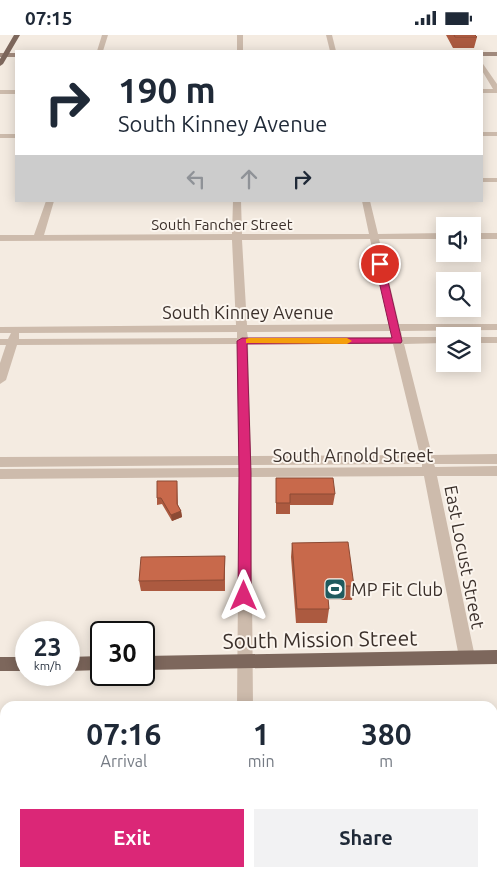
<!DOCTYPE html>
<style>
body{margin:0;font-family:Ubuntu,sans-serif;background:#f2f2f3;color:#1f2937;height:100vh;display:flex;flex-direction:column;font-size:19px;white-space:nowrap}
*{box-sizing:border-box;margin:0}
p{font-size:16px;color:#747a83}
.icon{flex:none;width:28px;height:28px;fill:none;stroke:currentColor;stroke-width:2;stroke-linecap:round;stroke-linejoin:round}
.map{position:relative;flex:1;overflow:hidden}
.panel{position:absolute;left:0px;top:666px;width:498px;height:176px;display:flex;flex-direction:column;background:#fff;border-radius:15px 15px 0 0;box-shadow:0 2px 12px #0003}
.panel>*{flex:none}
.hud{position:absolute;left:15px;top:15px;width:468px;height:152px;border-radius:0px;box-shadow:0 2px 12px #0003;background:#fff;color:#1f2937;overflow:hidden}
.fabs{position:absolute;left:436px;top:182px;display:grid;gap:10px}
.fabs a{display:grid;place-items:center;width:45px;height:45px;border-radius:0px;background:#fff;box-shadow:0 2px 12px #0003;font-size:25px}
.speed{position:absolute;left:15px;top:586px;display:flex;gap:10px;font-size:25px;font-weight:700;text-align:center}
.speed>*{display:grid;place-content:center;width:65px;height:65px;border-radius:50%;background:#fff;box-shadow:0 2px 12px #0003;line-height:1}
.speed small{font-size:12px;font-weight:400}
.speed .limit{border:2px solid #111;border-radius:8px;background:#fff;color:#111}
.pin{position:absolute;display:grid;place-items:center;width:42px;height:42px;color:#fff;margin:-21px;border:2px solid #fff;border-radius:50%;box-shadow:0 1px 5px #0007}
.me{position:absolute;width:55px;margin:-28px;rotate:0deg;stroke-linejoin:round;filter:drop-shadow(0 0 4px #0008)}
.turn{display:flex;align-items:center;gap:18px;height:105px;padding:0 20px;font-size:22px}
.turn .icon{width:65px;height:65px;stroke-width:2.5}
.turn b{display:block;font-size:35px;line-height:42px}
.lanes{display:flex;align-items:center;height:48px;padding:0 20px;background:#0003;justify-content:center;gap:25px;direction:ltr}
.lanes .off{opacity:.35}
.eta{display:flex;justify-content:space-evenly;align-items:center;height:85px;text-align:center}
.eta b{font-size:30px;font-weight:700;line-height:35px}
.primary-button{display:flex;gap:10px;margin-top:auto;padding:10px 20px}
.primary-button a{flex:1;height:58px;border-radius:0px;background:#db2777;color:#fff;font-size:20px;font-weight:700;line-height:58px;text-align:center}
.primary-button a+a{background:#f2f2f3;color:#1f2937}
.status{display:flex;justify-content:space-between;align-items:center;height:35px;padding:0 25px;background:#fff;direction:ltr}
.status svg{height:14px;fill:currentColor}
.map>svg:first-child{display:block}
</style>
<div class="status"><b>07:15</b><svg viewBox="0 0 49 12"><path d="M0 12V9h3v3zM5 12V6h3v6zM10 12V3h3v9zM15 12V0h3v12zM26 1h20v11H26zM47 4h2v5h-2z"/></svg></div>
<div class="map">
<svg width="497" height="842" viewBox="0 0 497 842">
<rect width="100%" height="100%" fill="#f4ebe1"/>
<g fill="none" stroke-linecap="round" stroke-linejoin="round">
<path fill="#cdbbac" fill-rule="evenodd" d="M102,0h6l-5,16h-6z
M237,0h6v16h-6z
M326,0h6l4,16h-6z
M481,26l16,23v9h-16v-4h12l-12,-20z
M0,55h16v4h-16z
M481,97h16v4h-16z
M0,99h16v4h-16z
M481,143h16v4h-16z
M46,166h8l-10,34 188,-1 1,-33h8l1,33h127l-7,-33h8l8,33 67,-1v6h-66l20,85h98v6l-96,1 1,6h43v6l-41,1 28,111 65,-1v10h-63l1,3 62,-1v10h-60l38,181 -2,5 -6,2 -6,-2 -2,-5 -35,-181 -173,1 2,229h-16l2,-229 -239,2v-10l239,-1v-3l-239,2v-10l238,-1 -1,-112 -220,1 -11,35 -6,4v-21l6,-18h-6v-6h8l3,-6h-11v-6l236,-2 -4,-85 -232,1v-6h34zM370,204l19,85 -142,1 -5,-85zM390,296l2,6 -144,1 -1,-6zM237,297v6l-218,1v-6zM248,309h145l27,111 -169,1zM422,429v3l-171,1v-3z
M472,198h25v6h-25z
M472,302h25v6h-25z
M233,838h18v4h-18z"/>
<path fill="#a18a7d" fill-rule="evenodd" d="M481,17h16v4h-16z
M0,18h16v4h-16z"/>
<path fill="#7d675c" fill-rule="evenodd" d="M14,0h6l-17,29 -3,2v-7z
M497,615v14l-353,6v-14z
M101,621v14l-32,1v-14z
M0,622h26v14h-26z"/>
</g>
<path fill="#ac5a40" d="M446,0h29l2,2 -3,11h-21z
M276,443l59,16 -2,11h-43v9h-14z
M177,446l1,24 3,6 1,6 -10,4 -10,-17 -5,1v-7z
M292,508l62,43 -2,14h-24l1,9 -2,14h-31l-5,-66z
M225,521v35h-84l-2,-10z
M5,694v38h-1l-4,-8v-6z
M0,786h5v29h-5z"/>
<path fill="#8c4a34" d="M181,476l1,6 -10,4 -1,-6z"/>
<path fill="#c8694b" stroke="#8c4a34" d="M454,0h21l2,2h-22z
M276,443h57l2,16h-45v9h-14z
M157,446h20v23l4,7 -10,4 -10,-17h-4z
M348,507l6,44h-27l2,23h-32l-5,-66z
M225,521l-1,24 -85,1 2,-24z
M5,694v28h-5v-4z
M0,786h5v23h-5z"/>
<path fill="#db2777" stroke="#8e194d" d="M377,227l7,2 18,77 -1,2 -154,1 4,129v123l-2,4 -5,2 -4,-2 -2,-4 1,-123 -2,-132 5,-3h150l-17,-74z"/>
<path fill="#f59e0b" d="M249,303h98l5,3 -5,3 -101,-1v-4z"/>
<defs>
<g id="stadium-square" transform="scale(1.125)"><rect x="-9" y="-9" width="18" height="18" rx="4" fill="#1f5a5e" stroke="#fbf5ee"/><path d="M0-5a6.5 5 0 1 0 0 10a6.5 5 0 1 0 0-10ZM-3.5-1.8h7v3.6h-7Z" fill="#fff"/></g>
</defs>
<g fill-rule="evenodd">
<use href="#stadium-square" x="335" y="554"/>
</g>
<g text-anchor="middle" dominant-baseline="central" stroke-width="4" stroke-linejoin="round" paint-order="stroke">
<g font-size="15" fill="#3b302b" stroke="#fbf5ee">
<text x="222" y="189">South Fancher Street</text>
</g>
<g font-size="18" fill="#3b302b" stroke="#fbf5ee">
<text x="248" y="277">South Kinney Avenue</text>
<text x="353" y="420">South Arnold Street</text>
<text transform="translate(465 522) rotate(79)">East Locust Street</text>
</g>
<g font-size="18" fill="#3b302b" stroke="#fbf5ee" text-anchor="start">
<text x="351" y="554">MP Fit Club</text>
</g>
<g font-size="21" fill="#3b302b" stroke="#fbf5ee">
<text transform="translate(320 604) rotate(-1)">South Mission Street</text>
</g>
</g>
</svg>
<div class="fabs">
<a><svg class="icon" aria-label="sound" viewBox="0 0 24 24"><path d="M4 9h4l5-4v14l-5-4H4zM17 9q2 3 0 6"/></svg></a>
<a><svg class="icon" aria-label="search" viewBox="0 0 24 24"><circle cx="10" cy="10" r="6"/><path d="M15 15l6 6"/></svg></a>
<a><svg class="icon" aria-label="layers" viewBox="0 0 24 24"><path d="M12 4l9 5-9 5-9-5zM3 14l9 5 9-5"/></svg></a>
</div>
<div class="speed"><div>23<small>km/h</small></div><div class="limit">30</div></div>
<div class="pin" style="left:380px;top:229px;background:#d93025"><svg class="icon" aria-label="arrive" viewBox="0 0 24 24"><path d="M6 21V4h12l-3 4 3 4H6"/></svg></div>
<svg class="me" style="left:244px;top:561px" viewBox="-20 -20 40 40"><path d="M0-17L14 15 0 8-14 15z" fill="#db2777" stroke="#fff" stroke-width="4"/></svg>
<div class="hud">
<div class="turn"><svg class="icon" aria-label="right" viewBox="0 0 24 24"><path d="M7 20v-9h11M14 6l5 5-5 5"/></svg><div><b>190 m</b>South Kinney Avenue</div></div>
<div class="lanes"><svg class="icon off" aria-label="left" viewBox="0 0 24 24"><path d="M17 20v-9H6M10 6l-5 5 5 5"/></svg><svg class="icon off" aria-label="ahead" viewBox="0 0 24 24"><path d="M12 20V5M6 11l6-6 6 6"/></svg><svg class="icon" aria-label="right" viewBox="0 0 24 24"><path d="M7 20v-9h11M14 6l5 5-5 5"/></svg></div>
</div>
<section class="panel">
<div class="eta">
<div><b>07:16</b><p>Arrival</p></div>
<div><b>1</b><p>min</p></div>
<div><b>380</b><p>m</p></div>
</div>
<div class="primary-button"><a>Exit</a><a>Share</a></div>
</section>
</div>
